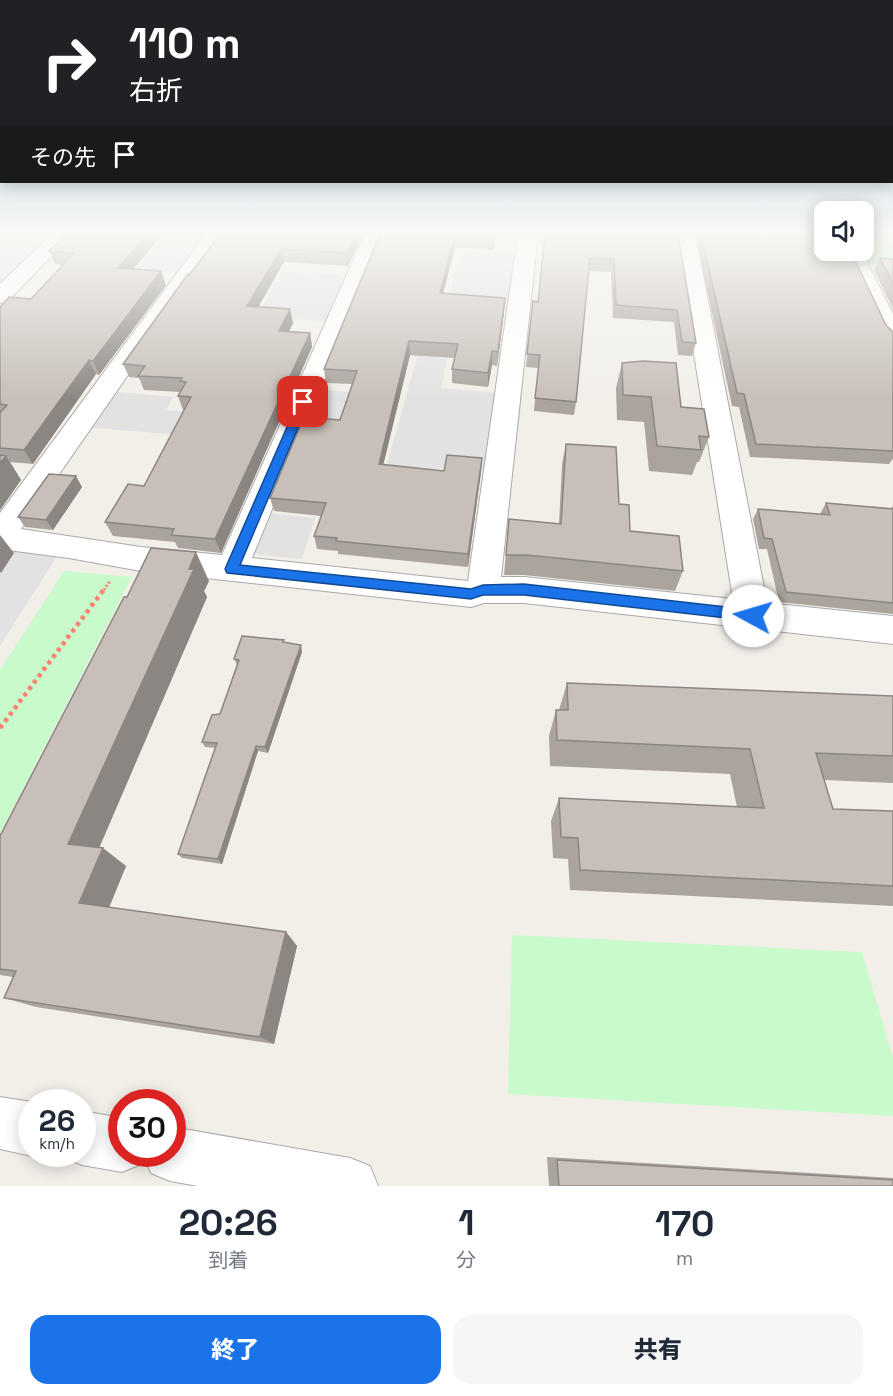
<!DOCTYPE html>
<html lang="ja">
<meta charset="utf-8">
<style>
body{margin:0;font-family:"Space Grotesk","Noto Sans JP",sans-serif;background:#f6f6f7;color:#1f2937;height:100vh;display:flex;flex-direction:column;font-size:22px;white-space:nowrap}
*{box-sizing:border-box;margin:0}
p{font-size:20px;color:#747a83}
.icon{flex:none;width:33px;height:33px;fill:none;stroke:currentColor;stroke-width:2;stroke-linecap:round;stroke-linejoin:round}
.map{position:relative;height:1186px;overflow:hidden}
.details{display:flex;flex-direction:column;background:#fff;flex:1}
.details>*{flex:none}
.top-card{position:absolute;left:0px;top:0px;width:894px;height:183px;box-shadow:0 3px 15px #0003;background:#202124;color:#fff;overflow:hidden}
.buttons{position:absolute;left:814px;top:201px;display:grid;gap:12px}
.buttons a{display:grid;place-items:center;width:60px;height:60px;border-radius:12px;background:#fff;box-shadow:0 3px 15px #0003;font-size:30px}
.speed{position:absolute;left:18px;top:1089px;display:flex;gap:12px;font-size:30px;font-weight:700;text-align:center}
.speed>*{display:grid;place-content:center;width:78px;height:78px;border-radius:50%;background:#fff;box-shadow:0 3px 15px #0003;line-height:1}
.speed small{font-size:15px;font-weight:400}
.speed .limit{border:9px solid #d22;background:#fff;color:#111}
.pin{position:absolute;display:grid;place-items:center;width:51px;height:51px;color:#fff;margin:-26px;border-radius:12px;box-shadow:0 3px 9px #0006}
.me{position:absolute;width:66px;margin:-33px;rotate:276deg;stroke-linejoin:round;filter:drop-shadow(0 0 4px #0008)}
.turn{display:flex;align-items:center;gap:21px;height:126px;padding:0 30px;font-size:27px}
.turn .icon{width:78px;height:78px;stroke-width:2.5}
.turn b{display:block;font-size:42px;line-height:51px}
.then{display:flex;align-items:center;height:57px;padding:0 30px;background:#0003;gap:12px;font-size:22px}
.eta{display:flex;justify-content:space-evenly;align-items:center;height:102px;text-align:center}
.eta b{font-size:36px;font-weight:800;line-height:42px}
.cta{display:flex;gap:12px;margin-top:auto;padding:12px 30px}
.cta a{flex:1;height:69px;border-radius:18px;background:#1a73e8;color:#fff;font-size:24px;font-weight:800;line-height:69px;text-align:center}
.cta a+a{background:#f6f6f7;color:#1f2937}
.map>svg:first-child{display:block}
</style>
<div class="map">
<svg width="893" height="1186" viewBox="0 0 893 1186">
<rect width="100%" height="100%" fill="#f2efe9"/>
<path fill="#c8facc" d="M864,234h29v32l-26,-2 -7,-13 4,-1z
M64,571l68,6 -132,256v-163z
M512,935l350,17 31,106v58l-385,-22z"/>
<path fill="#e2e2e2" d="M68,234h140l-30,39 -68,-4z
M0,237l51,3 -51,51z
M465,249l49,3 -7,59 -91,-5 4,-15 30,2 8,-35h5z
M282,271l59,4 -4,8 9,1 -16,38 -68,-6 -1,-7z
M440,341l-3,17 10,1 -6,29 56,5 -10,79 -47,-4 -3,15 -54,-4 34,-122 -86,-7z
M316,389l34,3 -11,32 -36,-3z
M109,391l64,6 -7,13 52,5 -13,22 -122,-10z
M268,513l47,5 -13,41 -43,-4 -6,-4z
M0,548l59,5 -59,93z"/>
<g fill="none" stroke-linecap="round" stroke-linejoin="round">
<g stroke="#a9a9a9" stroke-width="2">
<path id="minor" d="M52,234h21l-65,67 -8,2v-19z
M206,234h20l-205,295 120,18 81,8 143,-321h20l-133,324 216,23 50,-347h20l-37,343h23l209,22 -58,-365h20l72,369 126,13v28l-369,-41h-40l-13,4 -330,-36 -72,-13 -69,-9v-36z
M841,250h20l32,64v30l-8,-2 -4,-5z
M0,1097l32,5v52h5l-5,2 -32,-7z
M82,1111l40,7v36h50v-27l178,31 20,8 8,20h-180l-28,-5 -19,-8 -7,-16 -3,7 -19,8 -40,-7 -19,-8 -1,-3h20z"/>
</g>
<path stroke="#fa8072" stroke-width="3" stroke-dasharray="2 2" stroke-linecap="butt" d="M104,590l6,-9"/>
<path stroke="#fa8072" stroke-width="4.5" stroke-dasharray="4 4" stroke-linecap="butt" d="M0,728l105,-140"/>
<use href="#minor" fill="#fff" fill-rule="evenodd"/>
</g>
<path fill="#aba49e" d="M2,234h48l-4,3z
M66,234l100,51 -67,90 -3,-1 -63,90 -23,-2 11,18 -21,30v-203l31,-8 32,-34 -8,-1 -6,-13z
M220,234h143l-15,32 -64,-4 -26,45 35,16 -4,8 21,2 2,14 -91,206 -43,-5 -3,-6 -62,-6 -8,-14 39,-36 40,-76h-1l-5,-14 2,-4 -36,-2 -5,-12 -10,-1 -6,-13z
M380,234h116l-2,16 -39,-3 -12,46 61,19 -7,54 -5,-1 -4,22 -36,-4v-14l3,-11 -45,-3 -27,110 61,6 37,1 -13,95 -130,-13v-3l-21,-2 -3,-13 7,-20 -47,-5 -4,-13 70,-78 12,-36 -26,-1 -2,-14z
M678,234l18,109 -4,13 -14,-1 -4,-33 -61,-4 -2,-46 -22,-1 -13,131 -2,13 -40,-4 4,-43 -12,-1 7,-66 5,1 5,-51z
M695,234h130l61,91 7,7v127l-4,5 -139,-7 -11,-50 -7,-1z
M880,258l13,1v50l-19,-39z
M622,363l59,44 28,30 -10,25h-2l-5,13 -43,-4 -5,-49 -27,-2 -1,-32z
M566,444l53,60 11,27 53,40 -8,20 -151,-16h-20l5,-56 50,5 3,-60z
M82,487l-29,43 -28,-3 -7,-10z
M826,503l65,5 2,-2v108l-114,-12 -12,-53h-8l-6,-30 5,-10 62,5z
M209,581l-5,10 3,6 -108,251 27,18 -17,42 177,24 11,14 -23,98 -238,-37 -32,-9 9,-21 -13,-2v-139l127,-239z
M284,640v3l18,9 -34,101 -10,-2 -36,113 -40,-6 -4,-4 38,-106 -11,-1 -3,-5 18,-28 17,-49 -3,-6z
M567,683l326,13v87l-69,-3 9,29 60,2v95l-323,-16 -2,-31 -15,-1 -2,-37 8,-23 178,9 -7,-33 -180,-8 -1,-30 7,-26h3z
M547,1157l346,21v8h-344z"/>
<path fill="#8b8681" d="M148,234h15l-40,47 -5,-13z
M356,234h7l-15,32 -1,-13z
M455,234v13l-15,59v-13z
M281,249l3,13 -33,58 -4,-14z
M161,271l5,14 -67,90 -6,-14z
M505,298l-1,14 -7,54 1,-14z
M290,309l3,14 -11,22 -3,-14z
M310,333l2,14 -91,206 -6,-14z
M409,341l1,14 -30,123 -1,-14z
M492,351v14l-4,22v-14z
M89,360l7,14 -63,90 -9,-14z
M6,456l15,24 -21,30v-47z
M482,458l-1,14 -13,95v-13z
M76,476l6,11 -29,43 -7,-10z
M0,535l14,18 -13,20 -1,-1z
M196,552l13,29 -5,10 3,6 -114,265 -25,-18z
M301,645l1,7 -34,101 -3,-6z
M256,746l2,5 -36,113 -4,-5z
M103,848l23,18 -22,53 -25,-16z
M286,932l11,14 -23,98 -14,-7z"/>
<path fill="#c7bfb8" stroke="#8b8681" stroke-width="1.5" d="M66,234h82l-30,34 43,3 -68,90 -4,-1 -65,90 -24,-2v-35l7,-8 -7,-1v-97l9,-10 22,2 43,-46 -25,-2z
M220,234h136l-9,19 -66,-4 -34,57 43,3 -11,22 31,2 -95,206 -44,-4 3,-6 -69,-7 23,-38 16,2 47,-89 -13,-1 8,-14 -6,-1 2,-3 -44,-2 7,-10 -22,-2 65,-90h2z
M380,234h115l-1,3 -39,-3 -15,59 65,5 -7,54 -6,-1 -4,22 -36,-4 6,-25 -49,-3 -30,123 65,7 3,-16 35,3 -14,96 -132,-13 1,-3 -23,-2 12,-33 -56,-5 34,-81 36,3 17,-49 -33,-2z
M545,234h133l18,109 -14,-1 -5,-32 -61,-5 -2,-46 -24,-1 -14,144 -41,-4 5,-43 -13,-1 6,-53 5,1z
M701,234h124v16h25l36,75 7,7v119l-137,-7 -12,-50 -7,-1z
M880,258l13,1v24z
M643,361l33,2 5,44 23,2 5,28 -10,-1 2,14 -44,-4 -6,-49 -28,-2 -1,-32z
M566,444l50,3 3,57 10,1 1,26 49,5 4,35 -156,-16h-21l3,-36 52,5z
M0,455l6,1 -6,7z
M49,474l27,2 -30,44 -28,-3z
M826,503l67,6v94l-107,-11 -14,-53 -8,-1 -6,-29 72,6z
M151,548l45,4 -7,17h5l-126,275 35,4 -24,55 207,29 -26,105 -256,-39 12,-27 -16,-2v-133l124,-239h3z
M242,636l42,4 -1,2 18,3 -36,102 -9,-1 -38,113 -40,-5 39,-111 -15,-1 10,-27 8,-1 19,-54 -5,-1z
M567,683l326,13v60l-77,-3 17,56 60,2v75l-313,-16 -2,-32 -17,-1 -2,-39 205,10 -14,-59 -193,-9 -1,-30h12z
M557,1160l336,20v6h-334z"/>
<linearGradient id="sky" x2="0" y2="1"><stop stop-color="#8fc0e4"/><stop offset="0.58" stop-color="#f9f8f5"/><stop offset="1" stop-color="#f9f8f5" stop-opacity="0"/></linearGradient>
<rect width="893" height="400" fill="url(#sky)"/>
<path fill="#1a73e8" stroke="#114b97" stroke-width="1.5" d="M303,398l6,4 -69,163 231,24 12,-4 41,-1 229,26 5,2 2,4 -2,4 -5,1 -229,-26h-41l-12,4 -244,-26 -2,-4 73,-167z"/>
</svg>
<div class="buttons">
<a><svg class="icon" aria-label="sound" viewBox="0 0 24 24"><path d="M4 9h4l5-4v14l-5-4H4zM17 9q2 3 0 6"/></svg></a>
</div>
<div class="speed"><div>26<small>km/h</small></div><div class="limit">30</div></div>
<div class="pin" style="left:303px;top:402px;background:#d93025"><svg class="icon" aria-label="arrive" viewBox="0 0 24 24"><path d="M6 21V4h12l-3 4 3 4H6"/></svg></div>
<svg class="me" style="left:753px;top:616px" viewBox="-20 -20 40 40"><circle r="19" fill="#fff"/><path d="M0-13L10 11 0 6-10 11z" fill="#1a73e8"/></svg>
<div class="top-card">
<div class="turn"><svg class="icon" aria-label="right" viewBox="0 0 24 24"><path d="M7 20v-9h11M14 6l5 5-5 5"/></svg><div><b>110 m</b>右折</div></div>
<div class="then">その先<svg class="icon" aria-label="arrive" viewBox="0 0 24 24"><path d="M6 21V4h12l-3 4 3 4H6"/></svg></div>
</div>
</div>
<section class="details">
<div class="eta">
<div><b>20:26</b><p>到着</p></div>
<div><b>1</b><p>分</p></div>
<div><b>170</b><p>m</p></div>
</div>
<div class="cta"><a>終了</a><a>共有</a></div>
</section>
